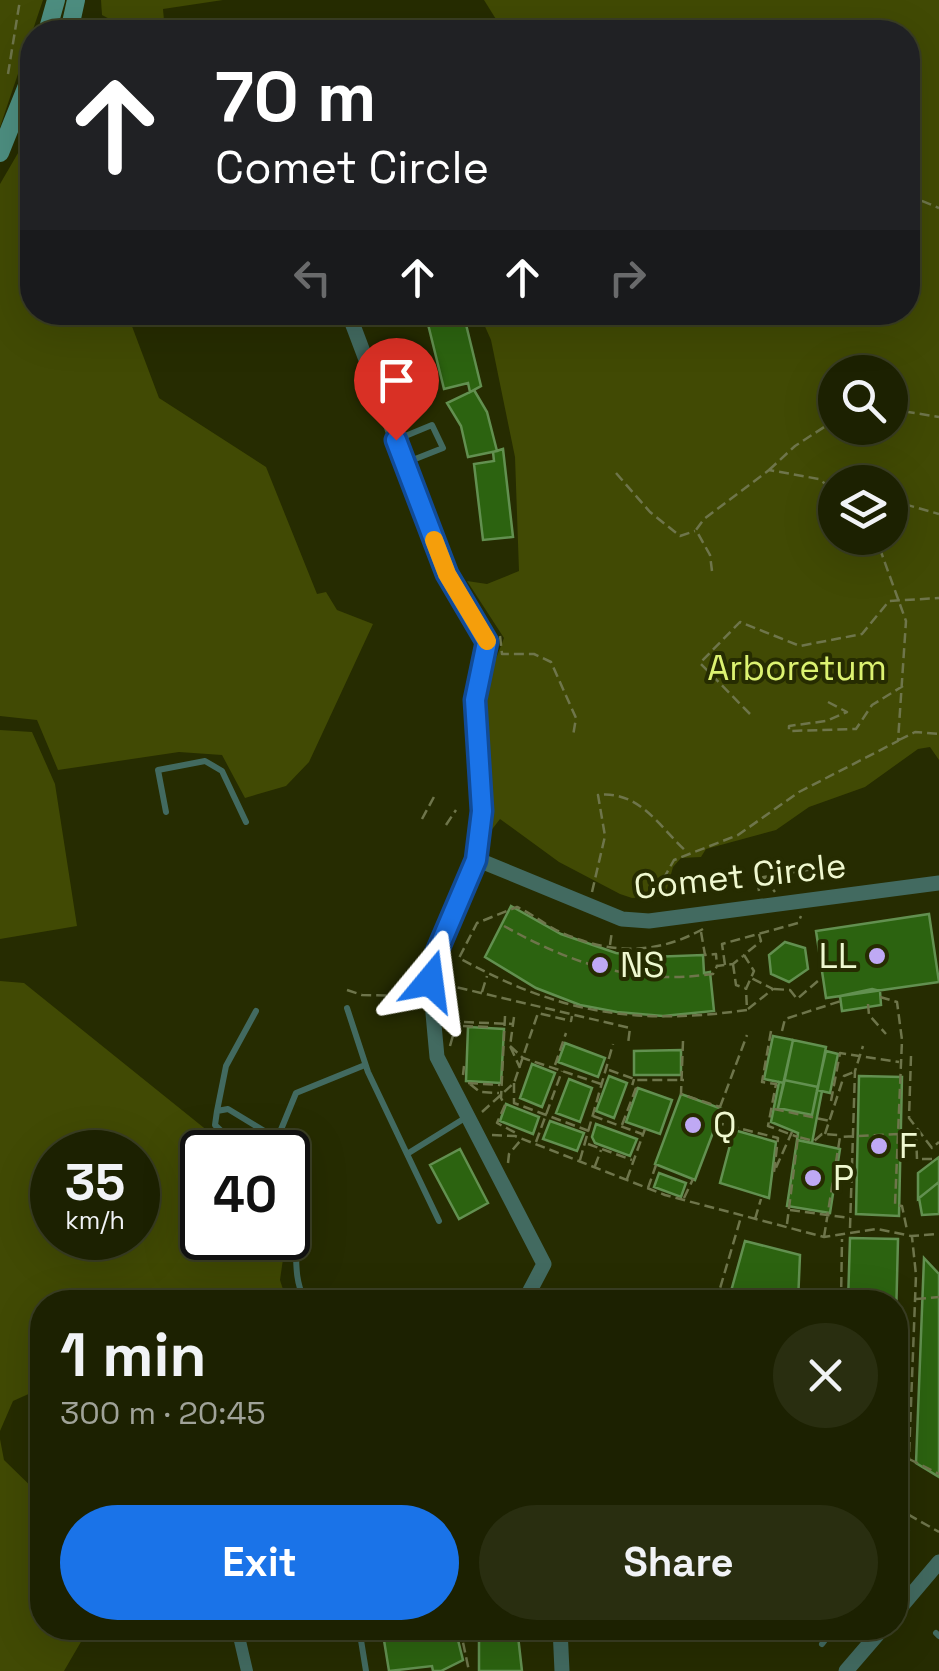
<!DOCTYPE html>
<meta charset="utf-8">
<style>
body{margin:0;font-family:"Space Grotesk",sans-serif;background:#292e10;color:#f1f3f6;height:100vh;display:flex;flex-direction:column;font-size:38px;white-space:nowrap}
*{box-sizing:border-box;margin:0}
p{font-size:32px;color:#a0a399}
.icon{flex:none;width:55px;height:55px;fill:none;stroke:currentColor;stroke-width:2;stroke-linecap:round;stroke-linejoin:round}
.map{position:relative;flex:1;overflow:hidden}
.panel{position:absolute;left:30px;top:1290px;width:878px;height:350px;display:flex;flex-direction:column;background:#1c2101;border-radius:40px;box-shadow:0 10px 40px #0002,0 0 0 2px #3a3e23}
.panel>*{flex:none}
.hud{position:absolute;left:20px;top:20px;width:900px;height:305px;border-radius:40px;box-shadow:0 10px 40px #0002,0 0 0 2px #3a3e23;background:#202124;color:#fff;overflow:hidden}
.tools{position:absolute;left:818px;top:355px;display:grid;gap:20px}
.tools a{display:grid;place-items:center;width:90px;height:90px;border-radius:50%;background:#1c2101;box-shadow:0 10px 40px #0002,0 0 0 2px #3a3e23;font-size:50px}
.speed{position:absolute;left:30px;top:1130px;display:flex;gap:20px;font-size:50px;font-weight:700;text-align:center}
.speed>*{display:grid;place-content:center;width:130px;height:130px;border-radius:50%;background:#1c2101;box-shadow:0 10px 40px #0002,0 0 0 2px #3a3e23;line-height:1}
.speed small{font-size:25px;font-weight:400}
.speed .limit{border:5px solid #111;border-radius:15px;background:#fff;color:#111}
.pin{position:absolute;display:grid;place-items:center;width:85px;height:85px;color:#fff;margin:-102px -42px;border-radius:50% 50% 50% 0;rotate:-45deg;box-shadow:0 0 10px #0007}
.pin .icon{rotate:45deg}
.me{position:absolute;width:110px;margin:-55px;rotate:16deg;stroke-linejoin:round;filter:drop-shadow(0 0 8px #0008)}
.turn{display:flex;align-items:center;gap:35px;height:210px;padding:0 30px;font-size:45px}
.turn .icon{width:130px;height:130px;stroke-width:2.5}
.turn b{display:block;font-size:70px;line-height:85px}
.lanes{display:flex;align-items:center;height:95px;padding:0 30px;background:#0003;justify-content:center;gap:50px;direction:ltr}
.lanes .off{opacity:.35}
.round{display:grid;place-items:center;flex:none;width:105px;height:105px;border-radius:52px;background:#292e10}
.summary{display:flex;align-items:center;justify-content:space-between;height:170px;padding:0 30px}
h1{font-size:60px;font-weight:700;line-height:75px}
.cta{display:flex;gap:20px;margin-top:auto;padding:20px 30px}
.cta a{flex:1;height:115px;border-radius:60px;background:#1a73e8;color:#fff;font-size:40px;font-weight:700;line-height:115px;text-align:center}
.cta a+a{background:#292e10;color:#f1f3f6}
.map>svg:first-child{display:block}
</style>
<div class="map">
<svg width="939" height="1671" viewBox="0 0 939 1671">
<rect width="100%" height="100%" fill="#262c01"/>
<path fill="#414a04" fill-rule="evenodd" d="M0,0h43l-43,127z
M101,0h122l-60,9 2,23h-31l-32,-17z
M484,0h455v760l-9,-13 -12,2 -53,38 -56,20 -33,23 -70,19 -5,8 -20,1 -8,9 -8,29 -33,2 -12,-4 -61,-32 -59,-43 -10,13 -8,-115 6,-38 16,-41 -37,-57 20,3 32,-13 -4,-114 -24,-117 -12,-27 429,-1v-280h-404zM835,372h55v56h-55zM835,482h55v56h-55z
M32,129v183l95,1 32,85 107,69 51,127 9,-2 11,18 36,14 -64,138 -23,24 -41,12 -23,-43 -43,-3 -121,18 -21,-50 -37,-4v-532z
M0,730l32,2 23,52 22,142 -77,13z
M0,981l24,2 210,169h-32v86h84l-6,42 7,22h-122l-9,-14 -19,2 -9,12h-86v86l-29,13 -13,30zM52,1152h86v86h-86z
M0,1439l4,21 38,37v131h47l-25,43h-64z"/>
<path fill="#2c6310" stroke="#629050" stroke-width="2.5" d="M425,312h38l18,74 -11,6 -2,-9 -24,6z
M474,390l13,22 10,39 -29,6 -7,-31 -14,-23z
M503,449l10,88 -30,3 -9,-76 20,-3 -1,-9z
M511,906l50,28 55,19 34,4 53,-2 1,18 6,-1 4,39 -51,5 -46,-4 -37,-7 -44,-17 -51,-31z
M929,914l10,68 -113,16 -10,-67z
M785,942l20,6 3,21 -19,13 -18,-8 -2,-19z
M872,989l8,2 1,14 -39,6 -2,-15z
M468,1027l36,2 -3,54 -35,-2z
M773,1036l20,4 -9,43 -20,-4z
M793,1040l33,7 -8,40 -34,-7z
M565,1043l40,15 -7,19 -40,-15z
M681,1050v25h-47v-24z
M826,1051l12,3 -8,39 -13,-3z
M532,1064l23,9 -13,34 -22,-9z
M609,1076l18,7 -13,35 -18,-7z
M859,1076l43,1 -3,139 -43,-2z
M569,1079l23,9 -12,34 -24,-9z
M784,1080l34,7 -6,28 -34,-7z
M779,1082l5,1 -6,25 34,7 5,-25 5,1 -10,52 -15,-3 1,-7 -27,-11z
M638,1088l34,12 -12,34 -34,-12z
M681,1094l41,15 -27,71 -40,-16z
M506,1104l33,13 -6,17 -33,-13z
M550,1121l34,12 -7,18 -34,-12z
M596,1124l41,15 -7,17 -35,-13 -3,-6z
M734,1130l42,12 -7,56 -49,-15z
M797,1140l43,9 -10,64 -43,-7z
M460,1149l28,54 -29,16 -29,-54z
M939,1157v25l-21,17v-26z
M659,1173l27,10 -5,14 -27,-10z
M939,1182v32l-17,1 -3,-17z
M850,1238l48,1 -3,121v-58h-47z
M745,1241l55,14 -2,47h-70z
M924,1258l15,16v203l-23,-14z
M382,1628h73l8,32 -22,11h-8l-1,-5 -43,5z
M486,1634l32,2 4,35h-43v-31z"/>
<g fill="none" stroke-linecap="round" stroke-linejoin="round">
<path stroke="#6e754b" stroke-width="2.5" stroke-dasharray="10 5" stroke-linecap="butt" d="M28,57l3,-10
M8,74l12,-74
M908,195l31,13
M890,409l49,8
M769,470l26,-24 40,-26
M616,473l34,39 30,24 15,-5
M890,500l49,14
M712,571l-2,-16 -14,-25 8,-11 65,-49 50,9 16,12
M500,636l2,18h32l17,8 25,56 -3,18
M828,702l19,10 -21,9 -37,5v5l67,-2 16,-24 31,-19
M750,714l-50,-51 40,-41 60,24 62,-12 27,-33 50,-3
M899,740l16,-8 24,2
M422,819l13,-24
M446,825l10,-15
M764,878l11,14
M759,891l-2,-13 57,-9 9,14
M592,892l13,-56 -7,-41c42,-5 62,33 89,57
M665,893l-4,-10 13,-23 64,-25 61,-43 99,-51 8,-120 -30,-83
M504,926c68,38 130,59 209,48l4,-8 16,-2 10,-8
M703,929c-49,27 -95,25 -145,2 -14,-7 -27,-18 -41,-24l-40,16 -18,35c100,55 175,68 288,52l-1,-21 8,-18 -10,-16 17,-14 -2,-7
M701,932l4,23 11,-1 1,12
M610,945l2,-14
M733,964l3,21 9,3
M725,965l-3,-21 76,-21 3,-7
M443,984l187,44 -2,16
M774,989l16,1 7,9 22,-19
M347,990l15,5 40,1
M482,992l5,-16
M880,997l17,5 5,38 -7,165 7,1 5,24
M868,1004l1,11 17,19
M748,1009l25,-20 -22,-11
M505,1016l-4,82 4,7 -8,18 19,10
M514,1017l-4,29 10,22
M488,1027l-25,-1v-4l50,2
M771,1031l-9,51 14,2 -8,42 30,11
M782,1031l3,-12 56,-18
M683,1041l-2,53 39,13
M450,1046l6,-21 6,1
M510,1046l13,12 78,26
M911,1056l-2,62 23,30 7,-6
M555,1065l11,-32
M609,1070l28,10h47
M463,1075l1,-9
M468,1083l32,2
M514,1083v20l75,28
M470,1084l10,8 19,1
M831,1101l9,-48 59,9
M720,1107l27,-72
M774,1109l56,12
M482,1112l32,-29 24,-70 33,8 1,-5
M593,1116l49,18
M714,1122l64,16 -4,34 18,-40
M622,1125l14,-37 -4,-2 2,-7
M825,1134l19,-58 10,-4
M916,1134l1,25h18
M492,1135l23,1 150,59 159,42 53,-8 34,7 28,-2
M536,1142l26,-71
M588,1144l44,16
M580,1160l33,-116
M508,1163l1,-9 11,-13
M595,1166l6,-16
M627,1179l18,-50
M648,1188l8,-23
M684,1198l9,-19
M790,1210l60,8
M755,1219l6,-20
M787,1224l11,-87 16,4 8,-7 16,1
M850,1228l5,-157 8,-25
M824,1237l16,-100 76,-4
M916,1299l23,-2
M716,1302l25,-85
M841,1302l1,-63
M909,1459l30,15
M908,1482l8,-207 -4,-38
M895,1507l44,25
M460,1628l9,43"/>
<path stroke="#426a60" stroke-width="6" d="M398,439l34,-14 11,23 -38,15
M166,812l-8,-42 47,-9 17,10 24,51
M347,1008l21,64 39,82
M217,1111l9,-45 30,-55
M243,1152l-28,-27 2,-14 11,-2 38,23h14l16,-39 69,-28
M288,1210c15,27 1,59 16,88l13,4
M439,1221l-32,-67 58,-36
M895,1524l12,7 -12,16
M359,1628l7,43
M936,1633l3,3
M822,1644l12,-16"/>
<path stroke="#426a60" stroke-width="12" d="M237,1628l10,43"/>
<path stroke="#426a60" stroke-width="15" d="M348,312l99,262 40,68 -12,57 6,120 -5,40 -40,95 -6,27 7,76 107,207 -20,38
M476,859l146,60 27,2 290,-38
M895,1614l44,-52
M560,1628l2,43
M846,1671l37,-43"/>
<path stroke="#4d8e80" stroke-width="18" d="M47,32l9,-32
M69,32l7,-32
M0,153l32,-80"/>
</g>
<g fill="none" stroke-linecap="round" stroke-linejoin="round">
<g stroke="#114b97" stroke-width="25">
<path id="route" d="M396,440l51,134 40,68 -12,58 7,111 -6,49 -40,94 -6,27"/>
</g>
<use href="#route" stroke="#1a73e8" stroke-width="18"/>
<path stroke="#f59e0b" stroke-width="18" d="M434,540l13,34 40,67"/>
</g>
<g fill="#bfa9f4" stroke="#262c01" stroke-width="4">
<circle cx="877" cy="956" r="10"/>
<circle cx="600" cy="965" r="10"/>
<circle cx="693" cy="1125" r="10"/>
<circle cx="879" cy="1146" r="10"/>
<circle cx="813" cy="1178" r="10"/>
</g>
<g text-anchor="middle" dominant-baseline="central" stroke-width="8" stroke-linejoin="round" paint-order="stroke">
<g font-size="35" fill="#dcf271" stroke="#262c01">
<text x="797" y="668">Arboretum</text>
</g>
<g font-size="35" fill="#eff8d0" stroke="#262c01">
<text transform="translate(740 876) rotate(-6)">Comet Circle</text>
</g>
<g font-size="35" fill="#eff8d0" stroke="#262c01" text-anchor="start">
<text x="857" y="956" text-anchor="end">LL</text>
<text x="620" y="965">NS</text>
<text x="713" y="1125">Q</text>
<text x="899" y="1146">F</text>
<text x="833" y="1178">P</text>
</g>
</g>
</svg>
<div class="tools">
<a><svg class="icon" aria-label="search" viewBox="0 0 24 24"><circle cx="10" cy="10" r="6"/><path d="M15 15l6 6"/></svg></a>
<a><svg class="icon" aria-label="layers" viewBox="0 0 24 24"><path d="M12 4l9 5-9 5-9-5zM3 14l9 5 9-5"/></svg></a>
</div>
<div class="speed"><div>35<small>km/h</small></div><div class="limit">40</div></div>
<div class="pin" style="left:396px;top:440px;background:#d93025"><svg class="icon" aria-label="arrive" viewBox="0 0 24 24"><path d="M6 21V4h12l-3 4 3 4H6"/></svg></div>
<svg class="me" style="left:430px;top:981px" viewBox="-20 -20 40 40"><path d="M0-17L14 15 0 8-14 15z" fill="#1a73e8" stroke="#fff" stroke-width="4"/></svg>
<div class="hud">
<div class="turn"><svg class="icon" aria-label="ahead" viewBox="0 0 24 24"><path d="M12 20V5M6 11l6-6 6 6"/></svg><div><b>70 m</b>Comet Circle</div></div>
<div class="lanes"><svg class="icon off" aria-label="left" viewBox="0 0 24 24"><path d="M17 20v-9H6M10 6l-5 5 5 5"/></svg><svg class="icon" aria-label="ahead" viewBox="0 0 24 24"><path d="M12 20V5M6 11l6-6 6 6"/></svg><svg class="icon" aria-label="ahead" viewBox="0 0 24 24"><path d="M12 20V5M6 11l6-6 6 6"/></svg><svg class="icon off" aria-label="right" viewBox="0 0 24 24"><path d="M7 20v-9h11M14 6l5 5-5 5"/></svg></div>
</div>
<section class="panel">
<div class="summary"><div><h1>1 min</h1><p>300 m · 20:45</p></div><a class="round"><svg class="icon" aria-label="close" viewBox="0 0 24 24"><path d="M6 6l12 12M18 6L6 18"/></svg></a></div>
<div class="cta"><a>Exit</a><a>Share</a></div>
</section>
</div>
